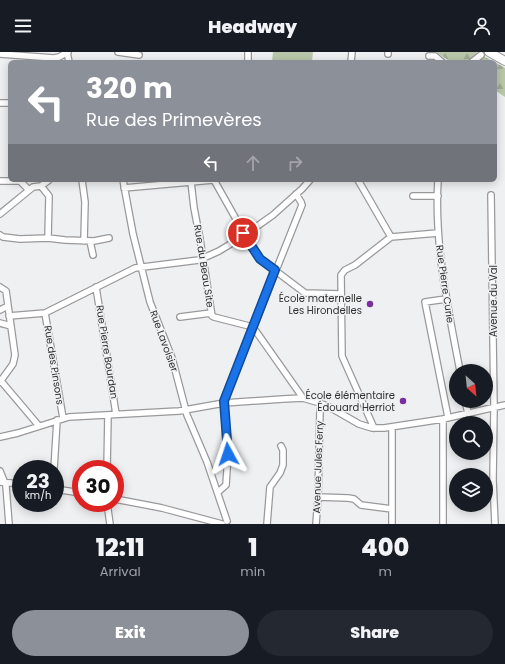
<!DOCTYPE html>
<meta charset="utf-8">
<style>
body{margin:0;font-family:Poppins,sans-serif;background:#242831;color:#f1f3f6;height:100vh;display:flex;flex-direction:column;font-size:15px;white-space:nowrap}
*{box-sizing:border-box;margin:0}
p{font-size:13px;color:#9ea1a6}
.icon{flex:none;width:22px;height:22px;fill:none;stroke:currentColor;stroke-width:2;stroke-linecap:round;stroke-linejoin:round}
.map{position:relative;height:472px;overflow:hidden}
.sheet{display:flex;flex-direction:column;background:#171b24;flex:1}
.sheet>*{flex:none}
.guide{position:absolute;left:8px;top:8px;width:489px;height:122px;border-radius:6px;box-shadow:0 2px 10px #0003;background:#8c9099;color:#fff;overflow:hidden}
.needle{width:26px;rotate:153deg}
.buttons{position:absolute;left:449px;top:312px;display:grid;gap:8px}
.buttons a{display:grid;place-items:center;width:44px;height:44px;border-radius:50%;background:#171b24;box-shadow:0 2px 10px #0003;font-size:20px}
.speed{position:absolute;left:12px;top:408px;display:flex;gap:8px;font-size:20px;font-weight:700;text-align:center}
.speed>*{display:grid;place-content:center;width:52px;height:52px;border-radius:50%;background:#171b24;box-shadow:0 2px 10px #0003;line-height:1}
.speed small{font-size:10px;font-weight:400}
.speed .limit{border:6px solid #d22;background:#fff;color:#111}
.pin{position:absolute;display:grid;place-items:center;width:34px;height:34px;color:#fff;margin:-17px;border:2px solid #fff;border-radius:50%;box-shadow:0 1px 4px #0007}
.me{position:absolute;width:44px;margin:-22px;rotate:355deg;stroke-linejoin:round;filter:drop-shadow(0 0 3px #0008)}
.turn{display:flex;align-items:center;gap:14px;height:84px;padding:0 12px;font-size:18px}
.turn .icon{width:52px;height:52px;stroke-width:2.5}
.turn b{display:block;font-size:28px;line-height:34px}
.lanes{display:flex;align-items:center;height:38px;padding:0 12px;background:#0003;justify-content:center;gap:20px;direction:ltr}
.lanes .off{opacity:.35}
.eta{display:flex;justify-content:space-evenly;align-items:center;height:68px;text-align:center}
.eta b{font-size:24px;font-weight:800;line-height:28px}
.button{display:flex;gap:8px;margin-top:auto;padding:8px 12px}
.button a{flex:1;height:46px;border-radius:24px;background:#8c9099;color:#fff;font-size:16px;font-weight:800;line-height:46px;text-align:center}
.button a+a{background:#242831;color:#f1f3f6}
header{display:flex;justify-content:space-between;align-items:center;height:52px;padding:0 12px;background:#171b24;font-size:18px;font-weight:800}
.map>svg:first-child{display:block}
</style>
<header><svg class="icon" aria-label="menu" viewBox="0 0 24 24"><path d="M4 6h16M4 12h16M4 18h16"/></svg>Headway<svg class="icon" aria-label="person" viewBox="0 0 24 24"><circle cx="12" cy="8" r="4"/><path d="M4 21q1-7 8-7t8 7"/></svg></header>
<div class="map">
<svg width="505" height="472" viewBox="0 0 505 472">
<defs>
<pattern id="forest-firs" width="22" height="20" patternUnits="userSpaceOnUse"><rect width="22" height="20" fill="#bac8aa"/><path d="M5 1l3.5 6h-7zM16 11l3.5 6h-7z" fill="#a0ac93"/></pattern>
</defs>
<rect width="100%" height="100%" fill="#eff0f2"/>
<path fill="#bac8aa" d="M273,0h40l-1,10h-40z"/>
<path fill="url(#forest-firs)" d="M436,0h40l18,10h-43z
M495,10l10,6v29l-10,-7z"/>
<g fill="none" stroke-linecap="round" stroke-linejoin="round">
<g stroke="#99999b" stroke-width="8">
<path id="minor" d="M67,0l2,10
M118,0l21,3
M0,2l54,4 5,-1 9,-5
M388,2v-2
M429,4h6l7,6
M248,10v-10
M351,10l1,-10
M472,10l9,-7
M0,51h10
M82,128l3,22 -1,39
M123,128l10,54 17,68 22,56 15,57 20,47 20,59
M214,128l31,55 15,24 45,34 36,1
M358,128l33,57
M438,128c-4,64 10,128 22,191
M0,129h20l9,9
M191,130l3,26 6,31 12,77 2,1 39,10 50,71
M41,134l8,10 -1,42
M124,136l89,-8
M491,143l3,212 -1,73 2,44
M413,144h25
M0,162l33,-27 8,-1 8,-6
M0,183l3,2 17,2 28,-1 17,2 29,1 15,-3
M391,185l47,-4
M90,189l3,14
M0,235l6,4 9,64 -2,9 -13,18
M96,235l20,127
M446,247l-21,3 23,115
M0,258l8,-4
M45,261l18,105
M9,264l36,-3 90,-45 64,-8 20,-9 23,-14 31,-22 29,-26 8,-9
M180,265l31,-4
M0,271l11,3
M1,329l38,45
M465,349l3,12
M443,367v105
M374,376l-32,-72 -1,-81 4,-5 10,-5 36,-28
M392,376v96
M0,385l18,-4 51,-16 110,-6 45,-8 59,-4 20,-1 17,5 13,6 26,15 13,4h12l59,-9 62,-14
M54,417l3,-49
M107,417l1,-54
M0,419l6,15 3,38
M0,430l21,2
M55,437l26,4
M218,440l8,-7 2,-31 -4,-53 78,-196 -1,-3 -5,-8
M318,445l30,1 6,1 7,6 31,4
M115,447l47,9 60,16
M107,451l3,21
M267,472l3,-37 10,-14 3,-8v-15l-2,-4
M316,472l2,-27 2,-87"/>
</g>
<g stroke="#99999b" stroke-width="10">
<path id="highway" d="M489,0l16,9"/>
</g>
<use href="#minor" stroke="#fff" stroke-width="5.5"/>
<use href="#highway" stroke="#fff" stroke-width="8"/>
</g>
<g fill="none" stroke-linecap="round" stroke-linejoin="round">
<g stroke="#114b97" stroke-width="10">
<path id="route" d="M228,402l-4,-53 51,-131 -15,-11 -17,-26"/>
</g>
<use href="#route" stroke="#1a73e8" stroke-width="7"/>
</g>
<g fill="#7a2fa1" stroke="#eff0f2" stroke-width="1.5">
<circle cx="370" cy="252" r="4"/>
<circle cx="403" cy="349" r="4"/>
</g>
<g text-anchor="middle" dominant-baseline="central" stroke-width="3" stroke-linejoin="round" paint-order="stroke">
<g font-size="10" fill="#313132" stroke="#eff0f2">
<text transform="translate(204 214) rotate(81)">Rue du Beau Site</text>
<text transform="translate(445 232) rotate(82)">Rue Pierre Curie</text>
<text transform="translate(493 249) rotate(-90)">Avenue du Val</text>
<text transform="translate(164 289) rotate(70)">Rue Lavoisier</text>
<text transform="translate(107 300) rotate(81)">Rue Pierre Bourdan</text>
<text transform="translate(54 313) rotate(81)">Rue des Pinsons</text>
<text transform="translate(318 415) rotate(-88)">Avenue Jules Ferry</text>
</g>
<g font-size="10" fill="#313132" stroke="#eff0f2" text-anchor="end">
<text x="362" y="246">École maternelle<tspan x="362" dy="12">Les Hirondelles</tspan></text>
<text x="395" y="343">École élémentaire<tspan x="395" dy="12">Édouard Herriot</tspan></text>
</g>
</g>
</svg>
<div class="buttons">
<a><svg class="needle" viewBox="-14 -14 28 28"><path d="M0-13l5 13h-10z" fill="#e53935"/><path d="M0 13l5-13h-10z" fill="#9ea1a6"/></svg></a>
<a><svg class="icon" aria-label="search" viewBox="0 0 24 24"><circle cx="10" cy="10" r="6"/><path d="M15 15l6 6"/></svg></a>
<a><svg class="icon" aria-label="layers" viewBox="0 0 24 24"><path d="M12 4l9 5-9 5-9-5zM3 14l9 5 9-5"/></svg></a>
</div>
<div class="speed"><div>23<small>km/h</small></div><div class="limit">30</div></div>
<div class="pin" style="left:243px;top:181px;background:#d93025"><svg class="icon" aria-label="arrive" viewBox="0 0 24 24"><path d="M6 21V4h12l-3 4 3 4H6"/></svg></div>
<svg class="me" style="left:228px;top:402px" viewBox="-20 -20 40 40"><path d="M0-17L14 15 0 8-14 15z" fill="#1a73e8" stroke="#fff" stroke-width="4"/></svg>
<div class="guide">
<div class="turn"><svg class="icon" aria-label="left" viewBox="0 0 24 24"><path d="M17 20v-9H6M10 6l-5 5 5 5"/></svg><div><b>320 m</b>Rue des Primevères</div></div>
<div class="lanes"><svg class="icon" aria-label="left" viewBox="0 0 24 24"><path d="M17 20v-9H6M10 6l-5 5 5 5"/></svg><svg class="icon off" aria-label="ahead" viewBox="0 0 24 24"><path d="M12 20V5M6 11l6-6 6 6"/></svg><svg class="icon off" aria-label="right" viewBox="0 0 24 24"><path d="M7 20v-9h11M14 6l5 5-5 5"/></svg></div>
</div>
</div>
<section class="sheet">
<div class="eta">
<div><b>12:11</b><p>Arrival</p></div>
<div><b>1</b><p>min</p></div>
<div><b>400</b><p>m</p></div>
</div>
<div class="button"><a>Exit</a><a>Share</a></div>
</section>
